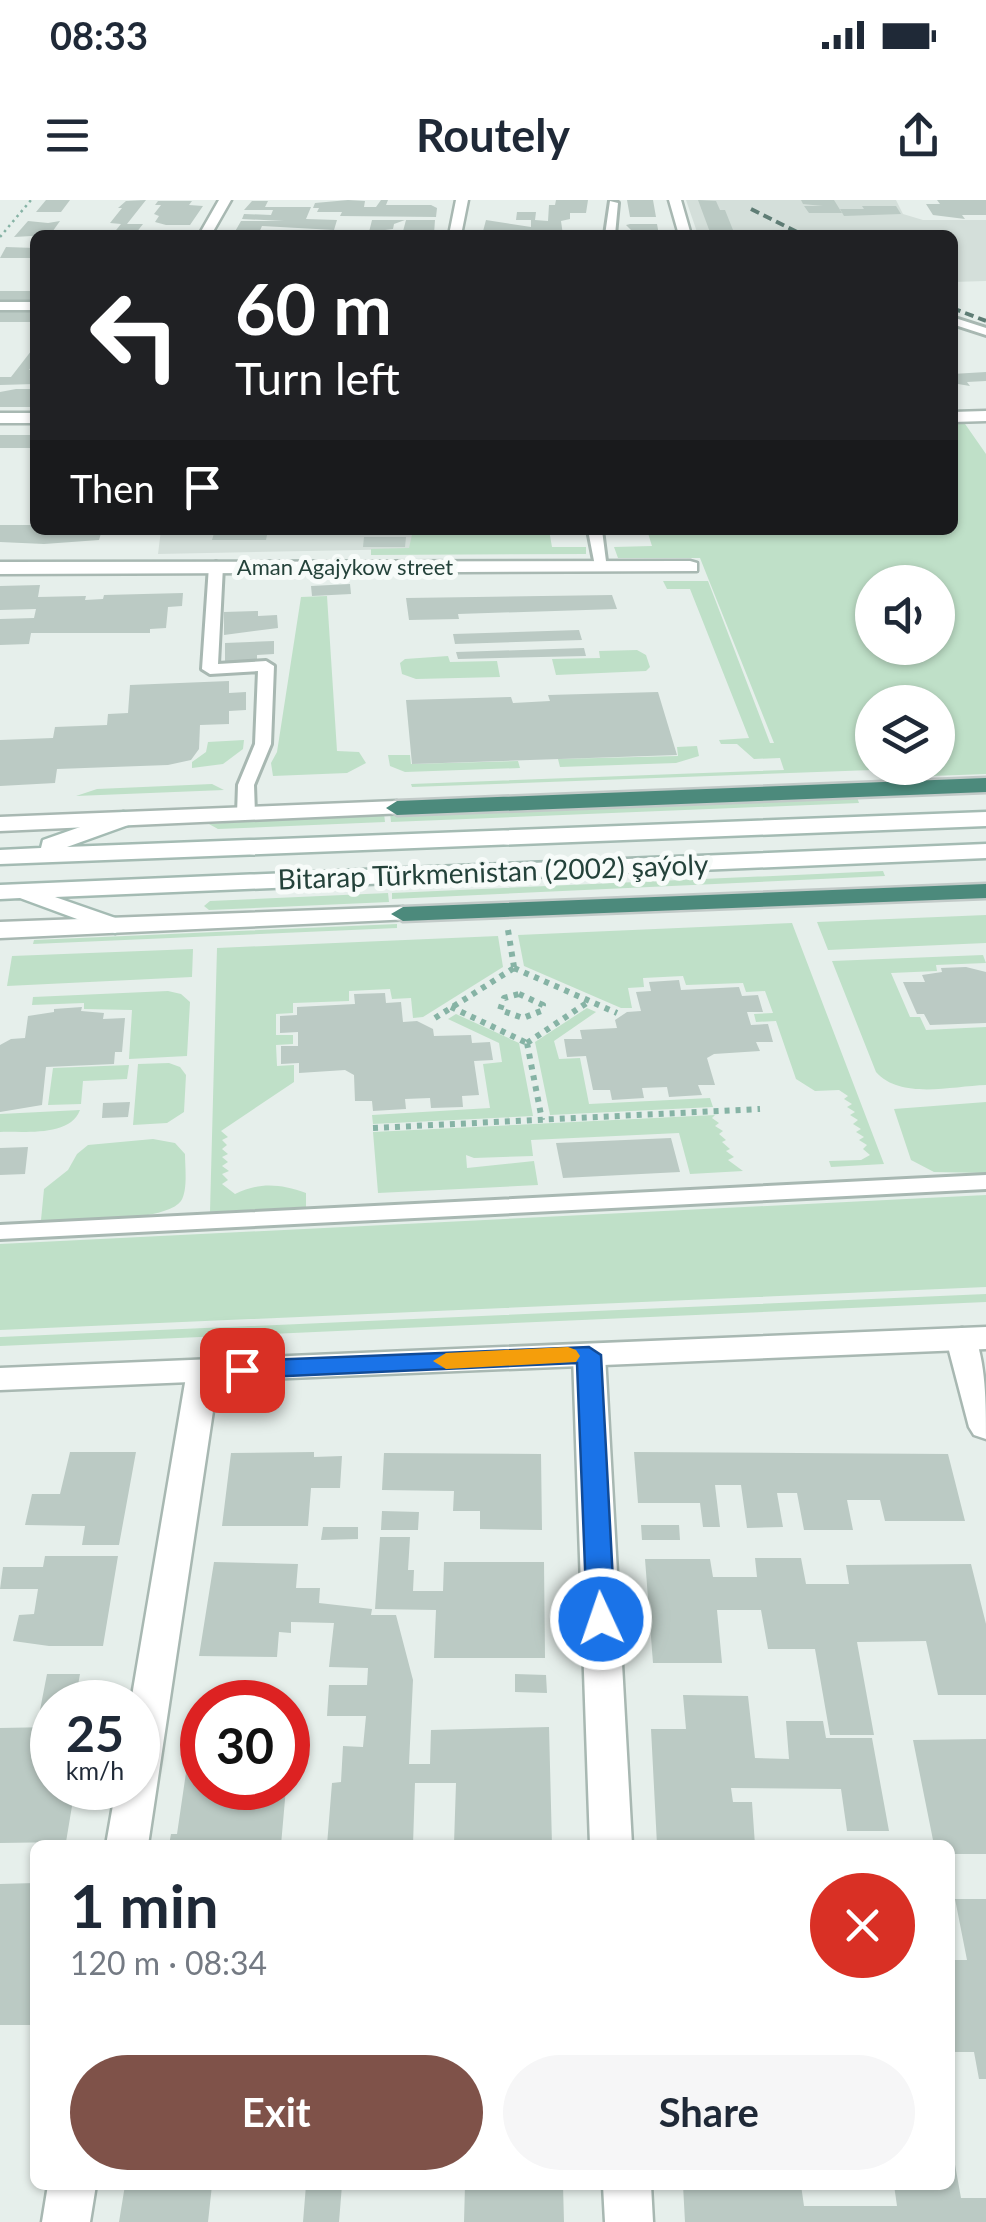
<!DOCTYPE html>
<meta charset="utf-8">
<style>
body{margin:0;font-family:Lato,sans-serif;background:#f6f6f7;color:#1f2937;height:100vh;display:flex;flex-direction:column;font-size:38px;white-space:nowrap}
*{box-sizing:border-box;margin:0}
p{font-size:32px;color:#747a83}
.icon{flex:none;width:55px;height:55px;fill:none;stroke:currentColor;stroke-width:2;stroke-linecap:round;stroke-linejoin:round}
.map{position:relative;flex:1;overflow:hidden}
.drawer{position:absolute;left:30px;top:1640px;width:925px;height:350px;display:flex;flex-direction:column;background:#fff;border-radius:15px;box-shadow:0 2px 8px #0004}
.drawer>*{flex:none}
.banner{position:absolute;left:30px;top:30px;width:928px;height:305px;border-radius:15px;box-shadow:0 2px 8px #0004;background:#202124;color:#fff;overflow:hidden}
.controls{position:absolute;left:855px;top:365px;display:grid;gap:20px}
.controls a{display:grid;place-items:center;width:100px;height:100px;border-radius:50%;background:#fff;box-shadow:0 2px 8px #0004;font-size:50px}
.speed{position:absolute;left:30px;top:1480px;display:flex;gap:20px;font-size:50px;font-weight:700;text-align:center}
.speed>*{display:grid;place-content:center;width:130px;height:130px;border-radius:50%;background:#fff;box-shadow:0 2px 8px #0004;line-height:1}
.speed small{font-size:25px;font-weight:400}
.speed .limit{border:15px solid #d22;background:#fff;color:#111}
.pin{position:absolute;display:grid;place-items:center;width:85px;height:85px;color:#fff;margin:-42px;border-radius:20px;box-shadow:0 5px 15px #0006}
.me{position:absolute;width:110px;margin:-55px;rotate:357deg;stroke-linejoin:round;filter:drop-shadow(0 0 8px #0008)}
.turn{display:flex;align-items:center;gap:35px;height:210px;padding:0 40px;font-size:45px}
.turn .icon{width:130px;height:130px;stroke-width:2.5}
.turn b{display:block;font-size:70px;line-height:85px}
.then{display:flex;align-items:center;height:95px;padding:0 40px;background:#0003;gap:20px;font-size:38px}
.round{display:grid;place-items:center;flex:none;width:105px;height:105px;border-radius:52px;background:#f6f6f7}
.overview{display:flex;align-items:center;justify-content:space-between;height:170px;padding:0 40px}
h1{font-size:60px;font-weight:700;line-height:75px}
.action{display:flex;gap:20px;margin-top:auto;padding:20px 40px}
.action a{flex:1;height:115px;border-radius:60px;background:#7f5249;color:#fff;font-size:40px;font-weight:700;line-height:115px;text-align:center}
.action a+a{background:#f6f6f7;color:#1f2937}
.status{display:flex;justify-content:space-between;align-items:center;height:70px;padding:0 50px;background:#fff;direction:ltr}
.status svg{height:28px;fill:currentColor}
header{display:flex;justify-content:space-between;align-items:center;height:130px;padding:0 40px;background:#fff;font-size:45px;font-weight:700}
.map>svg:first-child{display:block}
</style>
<div class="status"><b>08:33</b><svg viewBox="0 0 49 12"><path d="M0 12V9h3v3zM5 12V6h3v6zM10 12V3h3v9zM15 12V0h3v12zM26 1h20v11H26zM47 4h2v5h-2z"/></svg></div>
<header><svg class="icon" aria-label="menu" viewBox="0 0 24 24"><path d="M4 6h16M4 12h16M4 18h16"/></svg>Routely<svg class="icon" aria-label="share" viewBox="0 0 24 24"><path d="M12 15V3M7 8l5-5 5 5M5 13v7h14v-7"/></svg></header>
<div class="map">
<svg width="986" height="2022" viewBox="0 0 986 2022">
<rect width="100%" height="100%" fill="#e6efeb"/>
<path fill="#d4dfda" d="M686,0h210l7,14 20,6h63v61l-33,1 -1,-47h-254z
M161,330h255l-3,19 -255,5z"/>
<path fill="#bfe0c8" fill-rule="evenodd" d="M953,221h10l23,33v320l-81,3 -5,-8 -488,18 -1,-3 373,-14 -4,-12 -26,1 -17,-15h-16l-2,-4 30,-2 -59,-149h-23l-4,-8h45l62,162h4l-74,-185h-82l-4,-11 38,-1 -5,-16h305zM872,382h66v66h-66zM872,502h66v66h-66z
M413,330h136l3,17h34v7l-215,1v-6l38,-1z
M327,396l10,155 22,1 7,11 -19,10 -74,3 -2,-13 6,-11 24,-155z
M637,450l9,5 4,12 -4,4 -90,4 -4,-16 48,-1 -1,-7z
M448,456l2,6 47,-1 3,16 -84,2 -14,-5 -2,-11 5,-4z
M244,540l-1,9 -20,15 -31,4v-6l14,-10 2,-10z
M697,546l2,10 -23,7 -116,4 -2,-8 120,-3 -1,-9z
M388,555h22l1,9 107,-3 2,7 -115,4 -15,-6z
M212,584l12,6 -148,6 21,-7z
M856,594l3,9 -468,19 -1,-9z
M384,613l1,9 -167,7 -9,-5z
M883,671l2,5 -493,23v-6z
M388,693l1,9 -180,8 -5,-4 6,-5z
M986,715v28l-158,7 -11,-28z
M792,723l92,241 -53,3 -2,-6 32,-1 9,-5 -7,-6 4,-4 -8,-5 5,-3 -8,-5 5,-3 -8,-5 5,-4 -8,-5 5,-3 -8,-5 5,-3 -8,-5 4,-3 -9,-6 -24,1 -19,-12 -20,-58 -20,1 -2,-8 19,-1 -8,-22 -19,1 -3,-9 -57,2 -3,-9 -40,2 1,9 -16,1 4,20h-11l-97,-42 -6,-31z
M397,724v4l-364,16 1,-4z
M498,736l5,31 -80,50 -10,1 -2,-20 -19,1 -2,-10 -41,2v10l-56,2v10l-17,1v21h17v9l-17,1 1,21 17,-1v17l-73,49 7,6 -6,3 5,5 -5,4 6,5 -6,3 6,5 -6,4 7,5 -7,3 6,6 -6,4 13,10c25,-12 45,-10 71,-1v14l-96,5 7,-264z
M193,749l-1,28 -185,9 5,-30z
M983,755l3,8 -50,2 1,6 -46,2 19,44h10l6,13 60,-3v58c-34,1 -85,15 -110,-13l-44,-111z
M168,791l13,3 9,8 -3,54 -58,3 3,-49 -48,-1v-6l-52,2 1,-8z
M587,808l9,4 -42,29 5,18 21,-1 9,46 121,-6 3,9 -163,8 -15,-73z
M456,814l63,29 14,73 -160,8 -1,-9 118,-7 -7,-44 19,-2 -3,-19 -51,-24z
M169,863l11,4 6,8 -2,37 -17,11 -34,2 5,-61z
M129,865l-2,14 -44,2 -2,23 -33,1 5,-37z
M986,902v71l-52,-1 -23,-12 -17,-51z
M80,910c-10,27 -55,21 -80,22v-18z
M715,915l-3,3 7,5 -4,3 8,5 -4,3 7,6 -4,2 8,7 -4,2 8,6 -6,3 15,11 -53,3 -11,-41 -148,7 2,16 -59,2 -8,-3 1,13 67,-7 4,24 -160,8 -5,-61z
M153,939l22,4 10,11c0,13 3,36 -4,47 -15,21 -115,22 -140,19l3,-31 24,-19 9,-16 11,-9z
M986,995v92l-986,43v-86z
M986,1094v8l-986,44v-9z"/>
<path fill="#bbcac4" d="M46,0h24l-9,12h-25z
M146,0l-19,24h16l-7,9 -24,2 9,-11 -11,-1 12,-15h-4l8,-7z
M348,0l17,1 -1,6h12l5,-7h7l-2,5h45l6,3 -1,9 -96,-1 2,-4h-25l2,-4h-6l2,-5z
M556,0h32l-2,13h-16v6l-9,2 2,14 -60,-4v4h-21l4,-15 45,7v-7h-15l1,-8h19l-1,8 13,1 1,-16h6z
M627,0h26l3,17h-26z
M698,0l18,1 4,9h5l10,25h-24z
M801,0h33l8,13h-33l-5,-7h19l-20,-2z
M937,0h49v15h-24l3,4 -32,-4 -7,-11h14z
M158,1h34l-3,4 14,1 -13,19h-24l-11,-3 4,-6 -5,-2 7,-9h-6z
M252,1h16l-3,6h46l-5,12 31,1 -3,10 -72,-4 -4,9h-25l8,-14h43l-42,-2 2,-5 27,1 2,-5h-29z
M862,6h34l5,8 -57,2 -4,-7h24z
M372,20h33l-11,4 -1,5 -24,3z
M406,20h29l-1,14 -32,1z
M28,21l20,2 12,-2 -10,14 -36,2z
M630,24h27l2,11h-32v-5h4l-5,-5z
M6,47l29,1v10h-35z
M0,91h35v11l-35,-1z
M0,111h35v11h-35z
M35,146v16l-6,8h5l1,14 -35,1v-8h11z
M986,172v9l-19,1 3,4 -18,-3v-9z
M16,189h19v18h-35v-15z
M0,235h35v13h-35z
M0,325h35v5h67l-3,10 -55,4 -44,-2z
M215,330h53l-2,10h-54z
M364,337h42l-1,10h-42z
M350,384l1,10 -39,2 -1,-10z
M40,385l-2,12 48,-1 -1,4 18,-1 1,-4 79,-2 -1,13 -14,1 -2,21 -16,1v4h-119l-2,11 -29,1v-26l34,-1 2,-9 -36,1v-24z
M612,395l5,14 -159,5 1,5 -50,1 -3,-22z
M258,411v5l19,-1 1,13 -54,7v-23z
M579,430l3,10 -127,4 -2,-10z
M274,441v13l-17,1v7l-32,1v-20z
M584,448l2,8 -128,3 -2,-7z
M229,481v12l17,-1v18l-17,1v13l-29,1 -1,24 -8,11 -23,5 -111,4 -2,14 -55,3v-46l53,-2 2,-11 52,-2 1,-11 20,-1 2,-28z
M658,492l19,63 -265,9 -6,-64 105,-3 2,6 37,-2 -2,-6z
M966,767l20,5v51l-56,2 -6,-11h-7l-14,-32h22l-3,-7 20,-3 -1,-4z
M679,780l2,10 58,-3 3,9 16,-1 5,17h-16l4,13 17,-1 5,18h-17l4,9 -46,3 -7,4 8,27h-17l4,10 -33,2 -2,-10 -25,1 2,10 -32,2 -2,-10h-17l-7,-34 -19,1 -3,-18h18l-2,-9 37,-2 -2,-8 12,-8 14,-1 -5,-19 15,-1 -2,-9z
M385,793l1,10 15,-1 2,20 14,-1 16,8 1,7 37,-1 1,8 18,-1 3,18 -19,1 5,34 -17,1 1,11 -32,1 -1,-10 -25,1 1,10 -33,2 -1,-10h-17l-1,-26 -9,-5 -46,3v-10l-18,1v-18h17v-14l-18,1v-17l17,-1v-8l58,-3 -1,-10z
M82,807l-1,4 23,2 -1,6 22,-1 -3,34h-7l-1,12 -68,3 -4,38 -42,7v-67l11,-6 14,-1 3,-22 26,-4v-3z
M130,902l-2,15 -26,1 1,-15z
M671,938l9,34 -117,6 -7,-35z
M28,947l-3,27 -25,1v-27z
M70,1252h66l-17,93h-37l3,-19 -60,-1 7,-31h28z
M314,1252v5l28,-1 -2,32h-29l-3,38h-86l9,-73z
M634,1252l314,2 17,67h-80l-5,-21h-33l6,30h-49l-7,-37h-20l6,34 -36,1 -6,-43h-26l5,42h-17l-3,-24h-62z
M384,1253l157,1 1,76 -62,-1v-18h-27l1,-20 -72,-1z
M382,1311l37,1 -1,18h-37z
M641,1325h38l1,15h-38z
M323,1327h35v12l-37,1z
M380,1337h30l-2,33h6l-1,21h30l1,-29h100l1,96h-111l2,-48 -61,-1z
M45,1356h73l-15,90h-54l-36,-5 6,-26 15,-1 4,-25h-38l3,-22h40z
M755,1358h46l5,26h43l-3,-19 125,-1 15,60v71h-48l-12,-54 -69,1 17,93h-44l-15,-86h-47l-7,-39h-44l5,53h-69l-8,-104h65l3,18h44z
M214,1362l84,2 -2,24h24l-1,15 53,6 -1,6h25l17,65 -4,84h21l1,-34 118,-3 3,118 -98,-1 2,-61h-41l-2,62h-86l5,-62 9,-1 2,-36 20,1 3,-31h-39l2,-31h38l1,-17 -39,-1 5,-44 -43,-1v11l-12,-1 -2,25 -78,-1z
M47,1474h33l-5,28h-23v8h-12z
M515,1474l31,1 1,18 -32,-1z
M683,1495l65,1 7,62 34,1 -3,-38h37l3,17h46l17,93h-42l-6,-42 -110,-1 2,14h19l3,43h-98l-6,-116h35z
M193,1525h9v63h84l-5,57h-112l2,-11h6z
M52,1527v61h23l-9,54 -66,1v-115z
M986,1539v115h-36v-9h-16l-21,-105z
M35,1683v116l-4,26h-31v-141z
M955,1699h31v180h-7l-5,-27h-24v-92h17z
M952,1948l9,50h25v24h-301l-2,-37h118l3,21h93l-3,-21h56z
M125,1985h87l-4,37h-89z
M306,1985h36l-3,37h-36z
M465,1985h98l1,37h-100z"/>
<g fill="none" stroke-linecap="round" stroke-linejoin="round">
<g stroke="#a8b8b2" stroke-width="6">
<path id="service" d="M610,1l8,2 -3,32h-10z
M952,117l34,11v7l-34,-11z
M588,330h14l5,39 -12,-3z
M216,362l7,4 -5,98 48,-3 8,5 -3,78 -17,41 1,29 -9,5 -9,-5 1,-29 17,-41 3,-73 -48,3 -8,-5 7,-103z
M986,975v14l-986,50v-14z"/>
</g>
<g stroke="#a8b8b2" stroke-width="5">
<path id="minor" d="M219,0h12l-20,35h-12z
M456,0h12l-7,35h-12z
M669,0h12l10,35h-12z
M0,102h35v8h-35z
M986,211v10l-34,1v-10z
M0,213h35v10h-35z
M690,361l7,2v8l-697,3v-12z
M397,601l11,7 -3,5 -405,18v-14z
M403,707l12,7 -3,5 -412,19v-16z
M962,1128l11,3c13,31 13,73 13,108l-12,-4 -5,-8 -23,-88 5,-8z
M589,1144l12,3 4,8 27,490h-42l-17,-490 4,-8z
M203,1160l12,3 4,8 -71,474h-42l10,-57h22v-86h-7l56,-331 4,-8z
M48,1985h48l-6,37h-48z
M603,1985h48l2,37h-48z"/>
</g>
<g stroke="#a8b8b2" stroke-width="5">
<path id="tertiary" d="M986,1127v22l-986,41v-22z"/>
</g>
<g stroke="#a4bbb3" stroke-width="5">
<path id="secondary" d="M123,612l8,2 4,5 -4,5 -64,23 919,-35v14l-986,38v-14l41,-2 2,-8z
M986,644v14l-931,39 69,24 3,5 -12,7 -95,-35 -20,1v-14z"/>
</g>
<g stroke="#c2cac8" stroke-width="5">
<path id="trunk" d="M986,578v14l-589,23 -11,-7 11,-7z
M986,684v14l-583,23 -12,-7 12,-7z"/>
</g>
<path stroke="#86b3a5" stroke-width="2.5" stroke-dasharray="2.5 4" stroke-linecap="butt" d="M0,37l31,-37"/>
<path stroke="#86b3a5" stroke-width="6" stroke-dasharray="5 6" stroke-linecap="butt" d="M508,730l6,37
M514,768l103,45
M519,794l24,11 -2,6 -18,7 -23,-8 4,-12z
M451,807l76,36
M435,818l79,-50
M527,843l15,77
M527,843l61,-41
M373,928l387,-19"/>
<use href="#service" fill="#fff" fill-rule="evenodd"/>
<use href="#minor" fill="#fff" fill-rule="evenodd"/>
<use href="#tertiary" fill="#fff" fill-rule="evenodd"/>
<use href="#secondary" fill="#fff" fill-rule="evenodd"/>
<use href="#trunk" fill="#4c8a7c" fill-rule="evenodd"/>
<path stroke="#5f7d75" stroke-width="4" stroke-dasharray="9 5" stroke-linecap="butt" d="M751,9l52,26
M952,108l34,13"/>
</g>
<path fill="#1a73e8" stroke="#114b97" stroke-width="2.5" d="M589,1147l12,8 14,264 -4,7 -10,3 -10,-3 -4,-7 -10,-256 -335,15 -13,-8 13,-9z"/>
<path fill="#f59e0b" d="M568,1147l8,3 4,6 -4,6 -130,7 -13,-8 13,-8z"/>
<g text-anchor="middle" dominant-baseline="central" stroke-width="10" stroke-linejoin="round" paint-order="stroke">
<g font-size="22" fill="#24423a" stroke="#f7fbf9">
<text x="345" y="366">Aman Agajykow street</text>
</g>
<g font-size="28" fill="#24423a" stroke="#f7fbf9">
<text transform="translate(493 671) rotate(-2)">Bitarap Türkmenistan (2002) şaýoly</text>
</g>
</g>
</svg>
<div class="controls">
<a><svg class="icon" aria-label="sound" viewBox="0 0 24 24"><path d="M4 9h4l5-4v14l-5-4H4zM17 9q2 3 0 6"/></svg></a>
<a><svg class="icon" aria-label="layers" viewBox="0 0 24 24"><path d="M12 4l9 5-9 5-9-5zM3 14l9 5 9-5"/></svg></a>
</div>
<div class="speed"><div>25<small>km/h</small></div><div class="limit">30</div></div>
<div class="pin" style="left:242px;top:1170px;background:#d93025"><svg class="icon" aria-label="arrive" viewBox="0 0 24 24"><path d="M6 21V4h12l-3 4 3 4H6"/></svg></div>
<svg class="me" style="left:601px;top:1419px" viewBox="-20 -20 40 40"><circle r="17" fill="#1a73e8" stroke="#fff" stroke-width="3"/><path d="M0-11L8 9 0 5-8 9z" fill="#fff"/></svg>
<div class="banner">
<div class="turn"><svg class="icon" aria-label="left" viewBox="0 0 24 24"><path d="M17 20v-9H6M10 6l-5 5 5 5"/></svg><div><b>60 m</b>Turn left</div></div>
<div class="then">Then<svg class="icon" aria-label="arrive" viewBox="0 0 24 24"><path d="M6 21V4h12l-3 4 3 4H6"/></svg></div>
</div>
<section class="drawer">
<div class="overview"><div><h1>1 min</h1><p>120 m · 08:34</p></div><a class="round" style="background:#d93025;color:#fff"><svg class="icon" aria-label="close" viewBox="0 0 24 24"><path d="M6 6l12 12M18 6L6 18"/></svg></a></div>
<div class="action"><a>Exit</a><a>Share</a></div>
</section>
</div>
